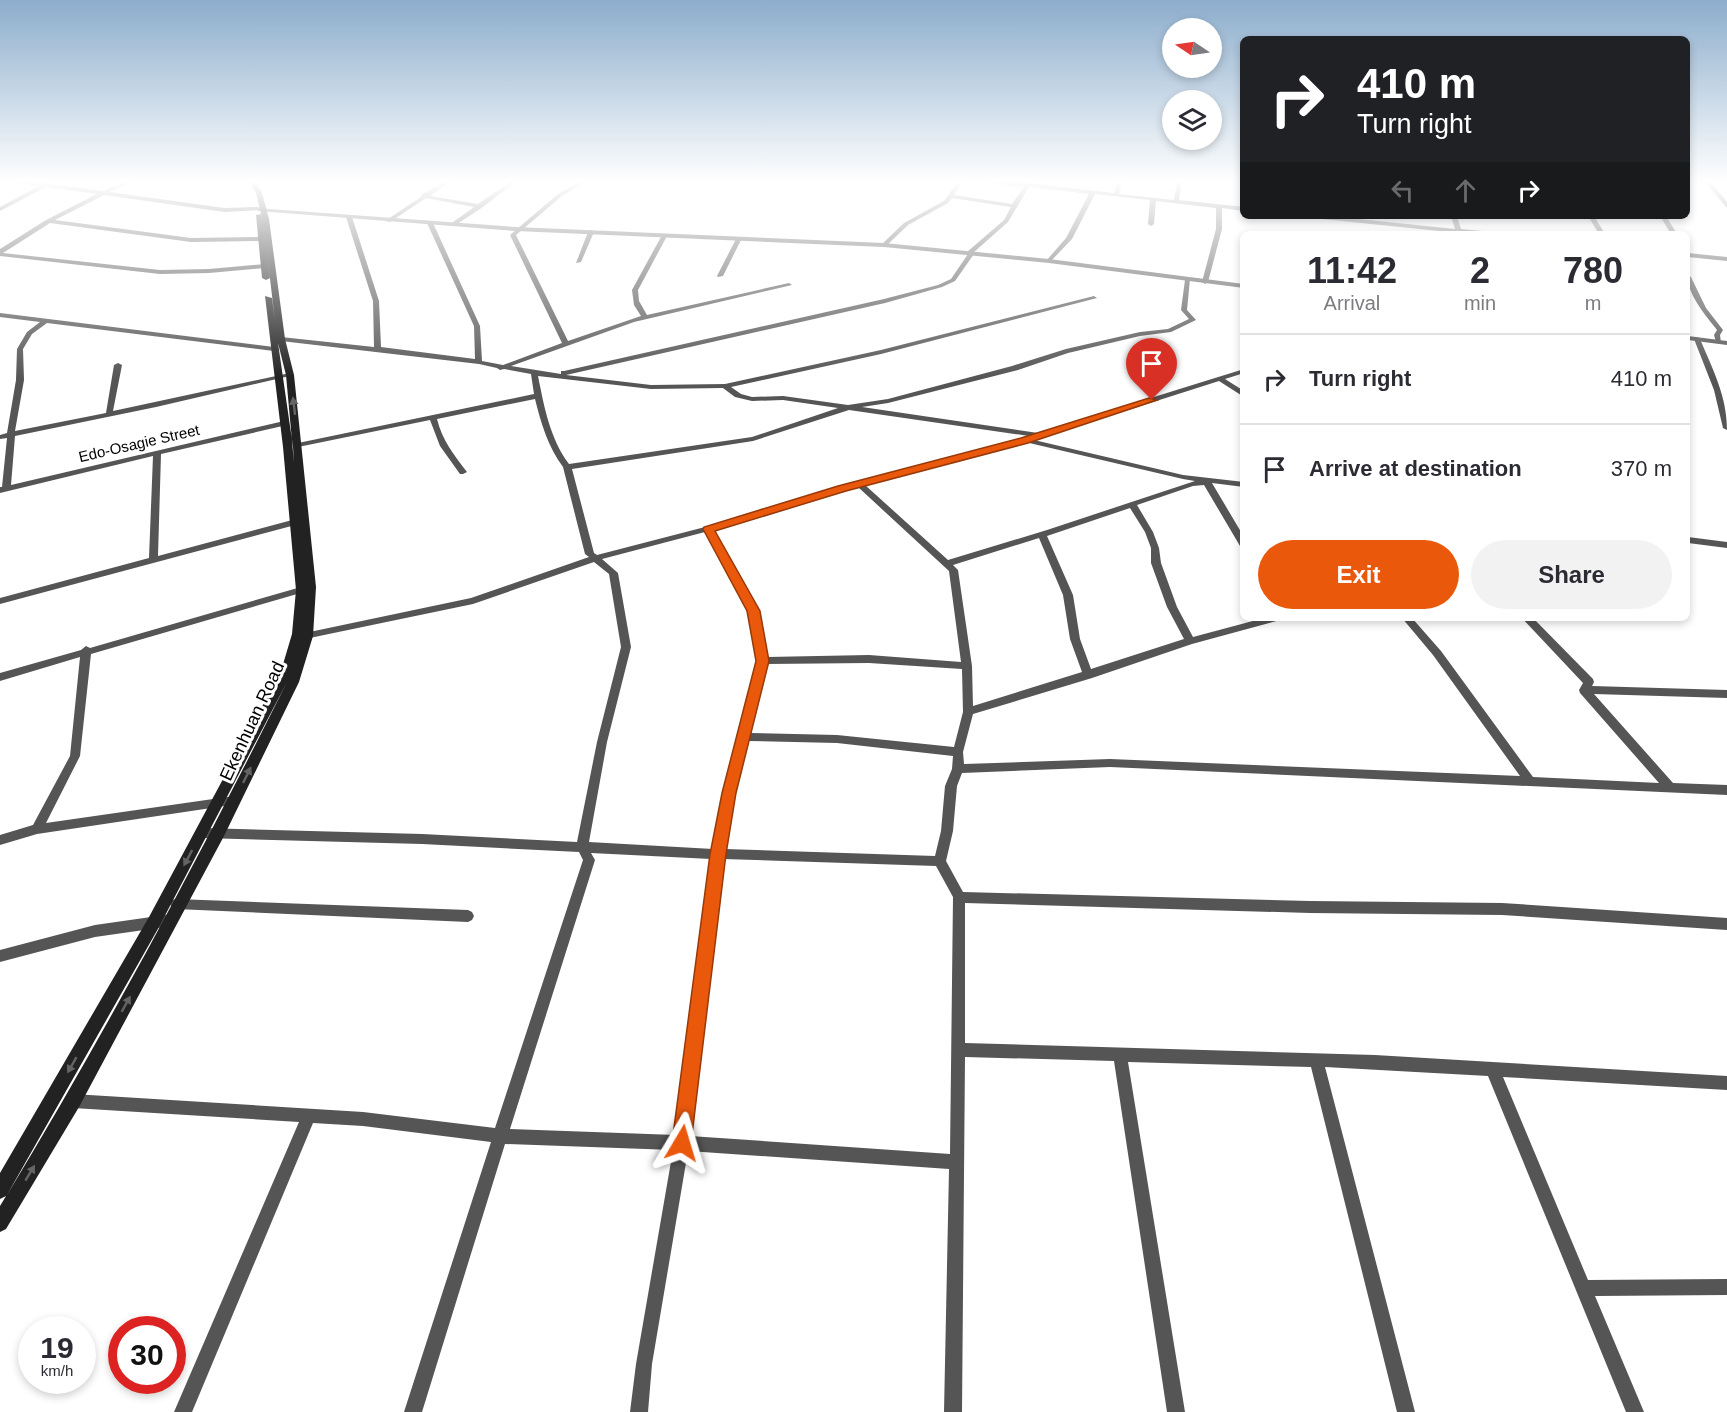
<!DOCTYPE html>
<style>
body{margin:0;font-family:Arial,sans-serif;background:#f2f2f3;color:#2b2b33;height:100vh;display:flex;flex-direction:column;font-size:22px;white-space:nowrap}
*{box-sizing:border-box;margin:0}
p{font-size:20px;color:#7c7c81}
.icon{flex:none;width:33px;height:33px;fill:none;stroke:currentColor;stroke-width:2;stroke-linecap:round;stroke-linejoin:round}
.map{position:relative;flex:1;overflow:hidden}
.side{position:absolute;left:1240px;top:231px;width:450px;height:390px;display:flex;flex-direction:column;background:#fff;border-radius:9px;box-shadow:0 3px 9px #0003}
.side>*{flex:none}
.top-card{position:absolute;left:1240px;top:36px;width:450px;height:183px;border-radius:9px;box-shadow:0 3px 9px #0003;background:#202124;color:#fff;overflow:hidden}
.needle{width:39px;rotate:283deg}
.tools{position:absolute;left:1162px;top:18px;display:grid;gap:12px}
.tools a{display:grid;place-items:center;width:60px;height:60px;border-radius:50%;background:#fff;box-shadow:0 3px 9px #0003;font-size:30px}
.speed{position:absolute;left:18px;top:1316px;display:flex;gap:12px;font-size:30px;font-weight:700;text-align:center}
.speed>*{display:grid;place-content:center;width:78px;height:78px;border-radius:50%;background:#fff;box-shadow:0 3px 9px #0003;line-height:1}
.speed small{font-size:15px;font-weight:400}
.speed .limit{border:9px solid #d22;background:#fff;color:#111}
.pin{position:absolute;display:grid;place-items:center;width:51px;height:51px;color:#fff;margin:-62px -26px;border-radius:50% 50% 50% 0;rotate:-45deg;box-shadow:0 0 6px #0007}
.pin .icon{rotate:45deg}
.me{position:absolute;width:66px;margin:-33px;rotate:7deg;stroke-linejoin:round;filter:drop-shadow(0 0 4px #0008)}
.turn{display:flex;align-items:center;gap:21px;height:126px;padding:0 18px;font-size:27px}
.turn .icon{width:78px;height:78px;stroke-width:2.5}
.turn b{display:block;font-size:42px;line-height:51px}
.lanes{display:flex;align-items:center;height:57px;padding:0 18px;background:#0003;justify-content:center;gap:30px;direction:ltr}
.lanes .off{opacity:.35}
.eta{display:flex;justify-content:space-evenly;align-items:center;height:102px;text-align:center}
.eta b{font-size:36px;font-weight:700;line-height:42px}
.primary-button{display:flex;gap:12px;margin-top:auto;padding:12px 18px}
.primary-button a{flex:1;height:69px;border-radius:36px;background:#ea580c;color:#fff;font-size:24px;font-weight:700;line-height:69px;text-align:center}
.primary-button a+a{background:#f2f2f3;color:#2b2b33}
ul{padding:0;list-style:none}
li{display:flex;align-items:center;gap:18px;height:90px;padding:0 18px;border-top:2px solid #e1e1e2}
li div{flex:1}
li b{display:block;font-size:22px}
li em{font-style:normal}
.map>svg:first-child{display:block}
</style>
<div class="map">
<svg width="1727" height="1412" viewBox="0 0 1727 1412">
<rect width="100%" height="100%" fill="#fff"/>
<g fill="none" stroke-linecap="round" stroke-linejoin="round">
<path fill="#555" fill-rule="evenodd" d="M14,181h12l77,10 26,-10h6l-26,11 116,16 33,-1 2,1v2l-35,2 -121,-17 -49,25 136,18 69,-1 3,2 -3,2 -69,1 -141,-19 -47,30 157,17 49,-1 56,-5 3,2 -3,2 -56,5 -49,1 -160,-18v-7l46,-29 51,-26 -51,-7 -46,24v-4l39,-21 -23,-3z
M445,181h6l-21,15 48,8 33,-23h6l-34,26 -29,19 -5,-1 25,-18 -48,-9 -36,24 -5,-1 36,-24v-2z
M581,181h6l-25,15 -46,39 52,106 73,-25 -7,-11 -2,-15 30,-55 5,1 -29,54 1,11 8,14 142,-32 3,2 -158,37 -123,44 50,8v-3h3l320,-72 54,-14 13,-6 17,-25 -1,-2 37,-32 7,-13 -59,-9 -4,5 -40,22 -22,21 -5,-1 23,-22 40,-22 14,-20h6l-10,14 58,9 12,-17 -36,-4 -2,-2 42,2 86,10 4,-12h4l-3,13 55,6 3,-19h5l-3,19 65,7v4l-22,-3v21l-14,53 -3,2 -3,-2 14,-53v-21l-60,-7 -2,23 -3,2 -3,-2 2,-24 -55,-6 -23,45 -23,24 -3,-2 20,-23 23,-44 -60,-7 -21,35 -35,31 1,1 -19,27 -13,6 -57,16 -319,72 85,10 74,-1 156,-34 213,-54 3,2 -216,56 -150,33 10,7 11,3 31,-1 65,9 40,-6 124,-33 54,-17 74,-17 28,-3 21,-10 -8,-9 4,-30 5,-1 -3,31 9,10 -25,12 -31,4 -72,17 -50,17 -130,33 -26,4 176,26 206,-64v4l-19,6 19,12v6l-25,-16 -185,59 149,35 61,7v5l-32,-4 32,54v12l-4,-3 -36,-61 -11,1 -56,19 16,27 6,16 2,15 16,44 16,30 71,-19h18l-2,2 -88,24 -100,34 -119,36 -10,38 1,12 146,-5 410,17 -87,-121 -31,-37h10l29,33 92,126 126,6 -79,-90 -1,-3 4,-7 -61,-65h11l60,61 1,3 -2,4 135,4v8l-133,-4 79,89 54,2v10l-617,-28 -148,6 -5,13 -4,45 -7,30 17,31 347,9 192,2 225,15v12l-225,-15 -192,-2 -345,-10v140l410,12 352,21v14l-224,-13 85,203 139,-1v16l-132,1 49,116h-18l-138,-336 -163,-9 90,345h-18l-86,-345 -183,-5 57,350h-18l-53,-351 -149,-4 -3,355h-18l5,-243 -261,-18 -36,213 -4,48h-18l6,-48 37,-214 -168,-6 -83,268h-18l87,-270 -128,-16 -50,-3 -121,289h-18l125,-290 -226,-14 -5,-2 -2,-5 2,-5 5,-2 290,18 132,16 88,-268 -4,-8 -157,-8 -220,-6 -4,-2 -2,-3 2,-3 4,-2 220,6 155,8 20,-100 24,-95 -12,-73 -15,-12 -121,42 -173,36 -3,-1 -2,-2 2,-2 3,-1 171,-36 118,-41 -4,-3 -22,-87c-15,-20 -22,-44 -28,-68l-98,20c5,21 17,36 30,53l-4,2h-3l-20,-28 -10,-26 -132,27 -4,-2 4,-2 236,-49 -3,-20 -27,-5 -4,1 -3,-2 -18,-4 -198,-23 -3,-2 3,-2 93,10 -1,-46 -27,-84 3,-2 3,2 27,84 2,46 94,12 -1,-33 -47,-103 3,-2 3,2 47,103 2,35 21,4 59,-22 -52,-108 48,-41zM538,376l113,13 72,-1 12,9 17,4 31,-1 55,8 -86,29 -183,27c-19,-25 -25,-58 -31,-88zM849,410l180,26 -173,46 -151,45 -108,28 -3,-2 -22,-84 181,-28zM1025,442l158,37 12,2 -148,49 -99,30 -83,-75zM858,487l91,84 12,91 -92,-7 -102,2 -8,-46 -46,-81zM1130,508l15,24 6,16v15l16,44 17,32 -93,30 -11,-30 -7,-44 -26,-59zM705,532l44,79 9,50 -19,73 -2,3 1,2 -15,54 -10,56 -124,-7 18,-100 24,-95 -13,-74 -16,-14zM1039,538l24,57 7,44 12,33 -109,34 -1,-40 -14,-96 -5,-5zM869,663l93,6 1,43 -9,35 -117,-12 -87,-2 17,-69zM748,741l89,2 116,13 -1,13 -7,17 -4,45 -6,25 -210,-7 10,-56zM591,853l120,6 -35,276 -166,-6 85,-269zM723,859l213,7 17,31 -3,257 -260,-18z
M1704,181h6l17,21v6z
M1309,216h20l126,13 -4,-13h6l4,13 32,3 3,2 -37,-1 -147,-15z
M1588,216h6l11,18h-6z
M1660,216h6l11,18h-6z
M591,230l3,2 -13,30 -5,1 12,-31z
M736,239l5,1 -18,36 -5,1 -1,-1z
M1688,253l39,4v4l-39,-4z
M1688,275l3,2 15,31 17,22 -3,5 1,8 -5,-1 -2,-7 3,-5c-11,-14 -31,-37 -29,-55z
M0,313l274,34 3,2 -3,2 -227,-28 -15,11 -9,15 1,31 -9,51 91,-18 8,-48 4,-2 4,2 -9,46 177,-38 4,2 -138,32 -141,29 -4,49 273,-64h3v4l-126,29 -3,102 138,-37 4,3 -1,2 -299,80v-6l149,-40 4,-102 -153,37v-6h2l5,-49 -7,1v-4l7,-2 9,-53 1,-31 10,-17 13,-10 -40,-5z
M1697,337l3,2c13,31 27,57 27,91l-4,-2 -9,-38 -20,-51z
M1688,537l39,5v6l-39,-5z
M301,587l5,3 -2,2 -213,62 -11,102 -34,67 188,-27 4,2 2,3 -2,3 -201,30 -37,11v-10l33,-10 37,-69 10,-99 -80,24v-8l81,-23 5,-4 4,2z
M176,899l292,11 4,2 2,4 -2,4 -4,2 -292,-13 -4,-1 -2,-4 2,-4z
M172,914l4,2 2,4 -2,4 -4,2 -77,11 -95,25v-12l95,-25z"/>
<path fill="#555" fill-rule="evenodd" d="M256,208l260,19 368,16 165,16 195,25v4l-195,-25 -165,-16 -368,-16 -258,-20 -3,-2z
M1688,336l39,5v4l-39,-5z"/>
<path fill="#222" fill-rule="evenodd" d="M249,181h6l7,12 7,26 16,120 9,36 22,212 -3,49 -14,46 -75,154 -145,271 -73,122 -6,3v-26l6,-10 -6,3v-26l149,-256 132,-246 11,-37 4,-44 -13,-143 -18,-151 7,2 3,23 -12,-102 7,59 -4,2 -4,-2 -6,-63 5,-1 -5,-21zM278,343l8,32 8,88 -1,-16zM287,682c-87,174 -179,346 -280,513l152,-268z"/>
</g>
<defs><path id="oneway-solid" d="M-6-.8H1V-3.2L6.5 0L1 3.2V.8H-6Z" transform="scale(1.5)"/></defs>
<g fill="#646464">
<use href="#oneway-solid" transform="translate(294 406) rotate(-97)"/>
<use href="#oneway-solid" transform="translate(247 775) rotate(-64)"/>
<use href="#oneway-solid" transform="translate(188 858) rotate(118)"/>
<use href="#oneway-solid" transform="translate(126 1004) rotate(-61)"/>
<use href="#oneway-solid" transform="translate(72 1065) rotate(120)"/>
<use href="#oneway-solid" transform="translate(30 1173) rotate(-59)"/>
</g>
<linearGradient id="sky" x2="0" y2="1"><stop stop-color="#8cadcc"/><stop offset="0.48" stop-color="#fff"/><stop offset="1" stop-color="#fff" stop-opacity="0"/></linearGradient>
<rect width="1727" height="378" fill="url(#sky)"/>
<path fill="#ea580c" stroke="#983908" stroke-width="1.5" d="M1149,398l8,2 -129,43 -182,48 -131,40 45,80 9,50 -33,132 -10,61 -35,289 -3,7 -6,3 -7,-3 -3,-7 38,-289 12,-61 34,-132 -9,-50 -44,-82 1,-2 134,-41 183,-48z"/>
<g text-anchor="middle" dominant-baseline="central" stroke-width="6" stroke-linejoin="round" paint-order="stroke">
<g font-size="15" fill="#000" stroke="#fff">
<text transform="translate(139 443) rotate(-13)">Edo-Osagie Street</text>
</g>
<g font-size="18" fill="#000" stroke="#fff">
<text transform="translate(252 721) rotate(-65)">Ekenhuan Road</text>
</g>
</g>
</svg>
<div class="tools">
<a><svg class="needle" viewBox="-14 -14 28 28"><path d="M0-13l5 13h-10z" fill="#e53935"/><path d="M0 13l5-13h-10z" fill="#7c7c81"/></svg></a>
<a><svg class="icon" aria-label="layers" viewBox="0 0 24 24"><path d="M12 4l9 5-9 5-9-5zM3 14l9 5 9-5"/></svg></a>
</div>
<div class="speed"><div>19<small>km/h</small></div><div class="limit">30</div></div>
<div class="pin" style="left:1152px;top:400px;background:#d93025"><svg class="icon" aria-label="arrive" viewBox="0 0 24 24"><path d="M6 21V4h12l-3 4 3 4H6"/></svg></div>
<svg class="me" style="left:682px;top:1143px" viewBox="-20 -20 40 40"><path d="M0-17L14 15 0 8-14 15z" fill="#ea580c" stroke="#fff" stroke-width="4"/></svg>
<div class="top-card">
<div class="turn"><svg class="icon" aria-label="right" viewBox="0 0 24 24"><path d="M7 20v-9h11M14 6l5 5-5 5"/></svg><div><b>410 m</b>Turn right</div></div>
<div class="lanes"><svg class="icon off" aria-label="left" viewBox="0 0 24 24"><path d="M17 20v-9H6M10 6l-5 5 5 5"/></svg><svg class="icon off" aria-label="ahead" viewBox="0 0 24 24"><path d="M12 20V5M6 11l6-6 6 6"/></svg><svg class="icon" aria-label="right" viewBox="0 0 24 24"><path d="M7 20v-9h11M14 6l5 5-5 5"/></svg></div>
</div>
<section class="side">
<div class="eta">
<div><b>11:42</b><p>Arrival</p></div>
<div><b>2</b><p>min</p></div>
<div><b>780</b><p>m</p></div>
</div>
<ul>
<li><svg class="icon" aria-label="right" viewBox="0 0 24 24"><path d="M7 20v-9h11M14 6l5 5-5 5"/></svg><div><b>Turn right</b></div><em>410 m</em></li>
<li><svg class="icon" aria-label="arrive" viewBox="0 0 24 24"><path d="M6 21V4h12l-3 4 3 4H6"/></svg><div><b>Arrive at destination</b></div><em>370 m</em></li>
</ul>
<div class="primary-button"><a>Exit</a><a>Share</a></div>
</section>
</div>
